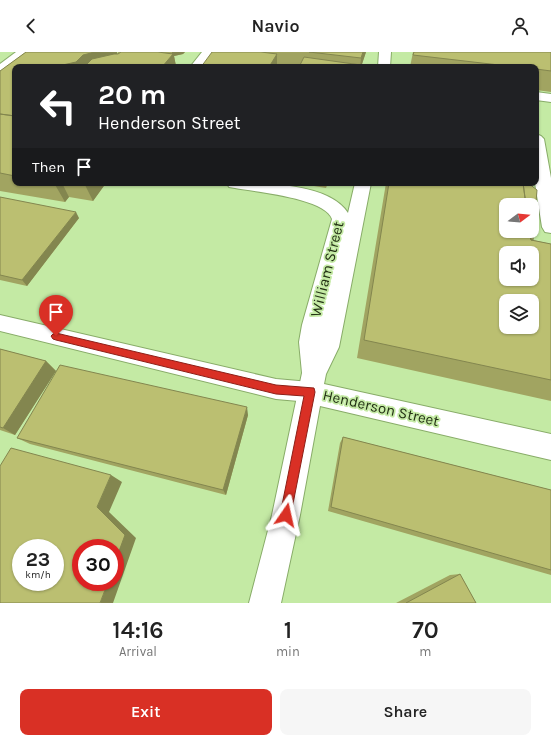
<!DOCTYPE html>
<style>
body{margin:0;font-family:Karla,sans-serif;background:#f6f6f6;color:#222;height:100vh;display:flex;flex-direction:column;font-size:15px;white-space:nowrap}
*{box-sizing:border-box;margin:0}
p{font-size:13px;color:#767676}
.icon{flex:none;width:22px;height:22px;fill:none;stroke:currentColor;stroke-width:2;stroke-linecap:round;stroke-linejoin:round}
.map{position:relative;height:551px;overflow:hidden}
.sheet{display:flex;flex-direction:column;background:#fff;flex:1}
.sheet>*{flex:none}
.hud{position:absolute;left:12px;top:12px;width:527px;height:122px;border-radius:8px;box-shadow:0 1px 3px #0004;background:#202124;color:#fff;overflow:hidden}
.needle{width:26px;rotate:74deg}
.controls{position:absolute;left:499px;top:146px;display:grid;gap:8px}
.controls a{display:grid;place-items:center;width:40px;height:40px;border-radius:8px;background:#fff;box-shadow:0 1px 3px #0004;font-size:20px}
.speed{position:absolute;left:12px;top:487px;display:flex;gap:8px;font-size:20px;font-weight:700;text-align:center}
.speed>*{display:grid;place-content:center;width:52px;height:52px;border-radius:50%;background:#fff;box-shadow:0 1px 3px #0004;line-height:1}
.speed small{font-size:10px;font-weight:400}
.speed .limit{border:6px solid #d22;background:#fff;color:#111}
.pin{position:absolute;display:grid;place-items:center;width:34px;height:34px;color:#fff;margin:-41px -17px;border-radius:50% 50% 50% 0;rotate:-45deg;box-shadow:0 0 4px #0007}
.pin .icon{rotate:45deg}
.me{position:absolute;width:44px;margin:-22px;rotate:11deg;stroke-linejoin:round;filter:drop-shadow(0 0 3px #0008)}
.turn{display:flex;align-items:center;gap:14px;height:84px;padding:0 20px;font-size:18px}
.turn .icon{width:52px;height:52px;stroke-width:2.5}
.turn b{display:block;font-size:28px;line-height:34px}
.then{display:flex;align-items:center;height:38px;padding:0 20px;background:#0003;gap:8px;font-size:15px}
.eta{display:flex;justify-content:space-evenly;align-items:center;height:68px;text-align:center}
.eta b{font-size:24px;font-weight:600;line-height:28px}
.button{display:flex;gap:8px;margin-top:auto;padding:8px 20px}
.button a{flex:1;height:46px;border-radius:8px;background:#d93025;color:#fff;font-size:16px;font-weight:600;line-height:46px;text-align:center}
.button a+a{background:#f6f6f6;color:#222}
header{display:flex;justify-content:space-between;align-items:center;height:52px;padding:0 20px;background:#fff;font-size:18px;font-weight:600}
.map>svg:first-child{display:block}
</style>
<header><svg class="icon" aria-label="back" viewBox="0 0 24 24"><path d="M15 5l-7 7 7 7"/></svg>Navio<svg class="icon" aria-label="person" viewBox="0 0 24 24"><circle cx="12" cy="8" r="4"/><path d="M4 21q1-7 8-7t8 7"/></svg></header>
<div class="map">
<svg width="551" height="551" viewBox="0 0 551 551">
<rect width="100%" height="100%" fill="#c4eaa4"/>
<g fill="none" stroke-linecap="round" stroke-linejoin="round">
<g stroke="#88ac68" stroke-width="2">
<path id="lane" d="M0,263l276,64 34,3 8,3 3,7 -3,7 -8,3 -34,-3 -276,-68z"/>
</g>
<g stroke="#88ac68" stroke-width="2">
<path id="street" d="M202,0h12l-11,15h-13z
M379,0h12l-1,15h-12z
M536,40l15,2v8l-15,-2z
M536,82l5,2 3,3 7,39v55l-6,-1 -3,-5 -7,-44z
M227,131c32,0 102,-1 121,30l7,-30h16l-32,164 -13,27 -2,10 227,50v26l-231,-54 -20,109 -19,88h-32l23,-88 30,-142 -3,-31 3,-17 30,-106c-7,-21 -76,-27 -97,-31l-6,-1z"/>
</g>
<g stroke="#88ac68" stroke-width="2">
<path id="secondary" d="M16,0h14l-26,21 -4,1v-10z"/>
</g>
<use href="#lane" fill="#fff" fill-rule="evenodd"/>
<use href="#street" fill="#fff" fill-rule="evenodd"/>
<use href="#secondary" fill="#fff" fill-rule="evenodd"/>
</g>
<path fill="#a1a461" d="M26,0h91l1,2v-2h67l-2,2 -9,2 2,10 -1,1h-160v116h91l-13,18 -24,-4 -4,5 -65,-11v-120z
M212,0h154l-5,15h-62l-22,-3v3z
M413,0h138v40l-15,-2v-23h-126z
M296,131h32l-2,5z
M386,131h142l5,57 18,4v157l-194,-43z
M0,145l79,21 -52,68 -27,-6z
M0,297l46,12 10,10 -41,64 -15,-5z
M248,363l-22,80 -196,-51 -13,-6z
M343,385l208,53v85l-223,-64 12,-68z
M460,522l16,29h-80l54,-28z"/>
<path fill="#83864f" d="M93,0h24v3l-29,12h-34l29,-12z
M172,0h13l-2,2 -9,2 2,10 -1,1h-13l10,-12z
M363,0h3l-5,15h-1l1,-9z
M277,2v13h-8z
M54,131h8l7,14 -4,5z
M84,131h22l-13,18z
M76,160l3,6 -52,68 -5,-6z
M46,309l10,10 -41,64 -12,-7z
M247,355l1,8 -22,80 -3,-5z
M111,423l11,7 -13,30 27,26 -23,65h-13l8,-21h7v-20l-18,-55z"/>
<path fill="#bbbf71" stroke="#83864f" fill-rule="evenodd" d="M26,0h67l-2,1 -8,2 -7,7 -22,5h-39v49l-15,-2v-43z
M121,0h37l15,2 -11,13h-78l8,-8 22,-5h4z
M212,0h49l16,2 -8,13h-68z
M309,0h54l-2,6z
M414,0h137v19l-15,-2v-2h-20l-103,-12z
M304,5l57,8v2h-62z
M0,62l15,2v60l-15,-3z
M389,131h134l3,22h-20v26h24l1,9 20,4v136l-187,-40zM506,201h26v26h-26zM506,249h26v26h-26z
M523,131h5l9,7 -4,50h-2l-1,-9h2v-26h-6z
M0,145l76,15 -54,68 -22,-5z
M0,297l46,12 -43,67 -3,-1z
M60,313l187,42 -24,83 -206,-52z
M343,385l208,53v80l-220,-63z
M11,396l100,27 -14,32 28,28 -10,27v-14h-34v34h27l-8,21h-100v-137zM21,496h34v34h-34z
M460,522l16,29h-70z"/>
<path fill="#d93025" stroke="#8d1f18" d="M56,281l220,52 38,3 1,4 -25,127 -4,2 -4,-2 -2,-4 24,-119 -28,-2 -220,-54 -3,-1 -2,-3 2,-2z"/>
<g text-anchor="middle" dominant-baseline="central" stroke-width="3.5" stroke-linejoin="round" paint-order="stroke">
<g font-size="15" fill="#233115" stroke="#c4eaa4">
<text transform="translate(327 217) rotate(-76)">William Street</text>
<text transform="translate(381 356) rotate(13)">Henderson Street</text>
</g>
</g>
</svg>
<div class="controls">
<a><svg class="needle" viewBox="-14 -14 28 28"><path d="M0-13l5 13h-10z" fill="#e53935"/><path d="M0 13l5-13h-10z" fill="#767676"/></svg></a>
<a><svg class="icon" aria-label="sound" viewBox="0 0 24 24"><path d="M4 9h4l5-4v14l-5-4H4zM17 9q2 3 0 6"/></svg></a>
<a><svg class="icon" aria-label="layers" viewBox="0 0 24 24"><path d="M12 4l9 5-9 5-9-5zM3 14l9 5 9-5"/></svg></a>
</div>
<div class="speed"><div>23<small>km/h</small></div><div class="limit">30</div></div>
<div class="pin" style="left:56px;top:284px;background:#d93025"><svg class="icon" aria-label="arrive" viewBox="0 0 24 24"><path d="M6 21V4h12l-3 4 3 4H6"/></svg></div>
<svg class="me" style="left:286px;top:463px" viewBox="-20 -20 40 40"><path d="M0-17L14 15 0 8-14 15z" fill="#d93025" stroke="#fff" stroke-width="4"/></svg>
<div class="hud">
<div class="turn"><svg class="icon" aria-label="left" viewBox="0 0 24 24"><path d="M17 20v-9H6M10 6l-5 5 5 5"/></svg><div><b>20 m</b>Henderson Street</div></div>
<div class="then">Then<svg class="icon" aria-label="arrive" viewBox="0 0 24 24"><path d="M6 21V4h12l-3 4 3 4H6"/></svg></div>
</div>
</div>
<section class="sheet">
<div class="eta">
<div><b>14:16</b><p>Arrival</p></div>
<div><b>1</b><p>min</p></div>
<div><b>70</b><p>m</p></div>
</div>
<div class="button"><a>Exit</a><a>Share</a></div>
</section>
